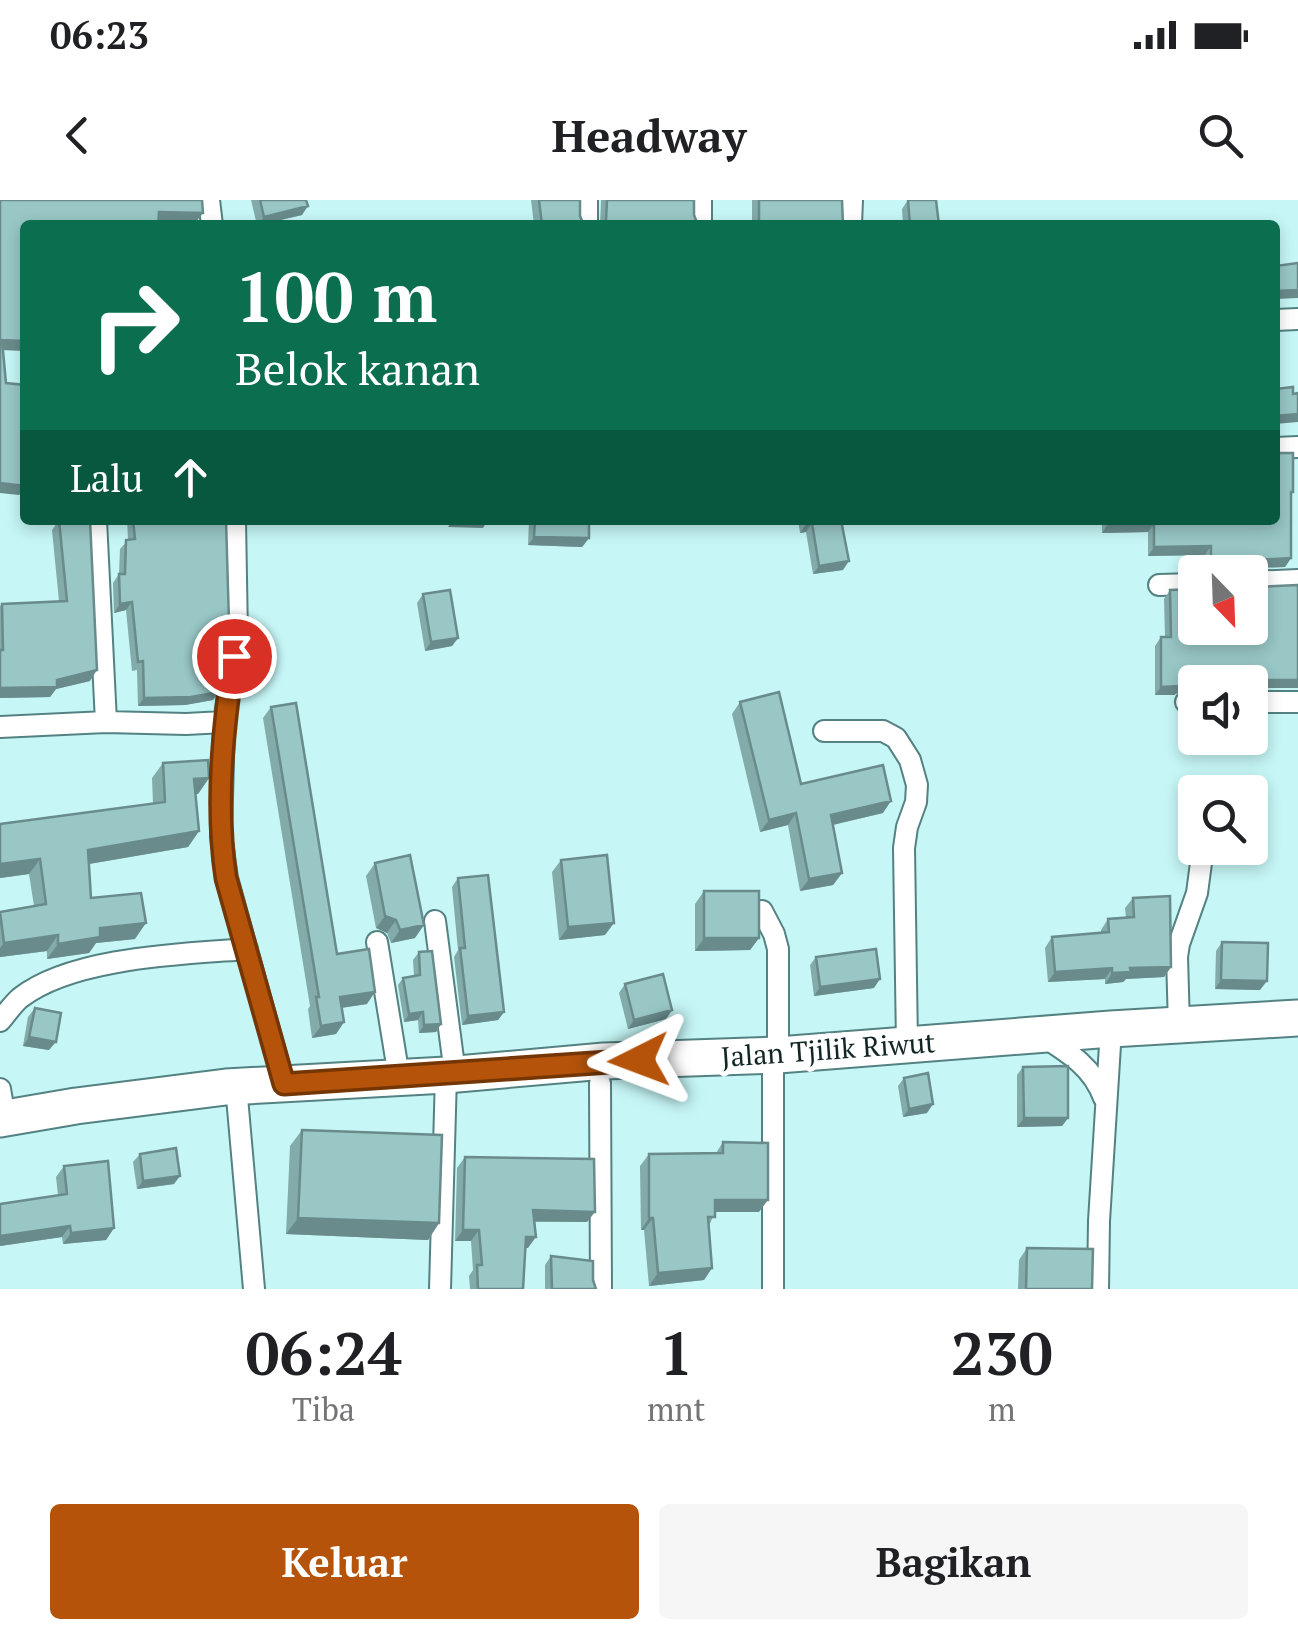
<!DOCTYPE html>
<html lang="id">
<style>
body{margin:0;font-family:"PT Serif",serif;background:#f6f6f6;color:#202124;height:100vh;display:flex;flex-direction:column;font-size:38px;white-space:nowrap}
*{box-sizing:border-box;margin:0}
p{font-size:32px;color:#757577}
.icon{flex:none;width:55px;height:55px;fill:none;stroke:currentColor;stroke-width:2;stroke-linecap:round;stroke-linejoin:round}
.map{position:relative;height:1089px;overflow:hidden}
.side{display:flex;flex-direction:column;background:#fff;flex:1}
.side>*{flex:none}
.top-card{position:absolute;left:20px;top:20px;width:1260px;height:305px;border-radius:10px;box-shadow:0 5px 15px #0003;background:#0b6e4f;color:#fff;overflow:hidden}
.needle{width:65px;rotate:157deg}
.fabs{position:absolute;left:1178px;top:355px;display:grid;gap:20px}
.fabs a{display:grid;place-items:center;width:90px;height:90px;border-radius:10px;background:#fff;box-shadow:0 5px 15px #0003;font-size:50px}
.pin{position:absolute;display:grid;place-items:center;width:85px;height:85px;color:#fff;margin:-42px;border:5px solid #fff;border-radius:50%;box-shadow:0 2px 10px #0007}
.me{position:absolute;width:110px;margin:-55px;rotate:267deg;stroke-linejoin:round;filter:drop-shadow(0 0 8px #0008)}
.turn{display:flex;align-items:center;gap:35px;height:210px;padding:0 50px;font-size:45px}
.turn .icon{width:130px;height:130px;stroke-width:2.5}
.turn b{display:block;font-size:70px;line-height:85px}
.then{display:flex;align-items:center;height:95px;padding:0 50px;background:#0003;gap:20px;font-size:38px}
.eta{display:flex;justify-content:space-evenly;align-items:center;height:170px;text-align:center}
.eta b{font-size:60px;font-weight:700;line-height:70px}
.action{display:flex;gap:20px;margin-top:auto;padding:20px 50px}
.action a{flex:1;height:115px;border-radius:10px;background:#b45309;color:#fff;font-size:40px;font-weight:700;line-height:115px;text-align:center}
.action a+a{background:#f6f6f6;color:#202124}
.status{display:flex;justify-content:space-between;align-items:center;height:70px;padding:0 50px;background:#fff;direction:ltr}
.status svg{height:28px;fill:currentColor}
header{display:flex;justify-content:space-between;align-items:center;height:130px;padding:0 50px;background:#fff;font-size:45px;font-weight:700}
.map>svg:first-child{display:block}
</style>
<div class="status"><b>06:23</b><svg viewBox="0 0 49 12"><path d="M0 12V9h3v3zM5 12V6h3v6zM10 12V3h3v9zM15 12V0h3v12zM26 1h20v11H26zM47 4h2v5h-2z"/></svg></div>
<header><svg class="icon" aria-label="back" viewBox="0 0 24 24"><path d="M15 5l-7 7 7 7"/></svg>Headway<svg class="icon" aria-label="search" viewBox="0 0 24 24"><circle cx="10" cy="10" r="6"/><path d="M15 15l6 6"/></svg></header>
<div class="map">
<svg width="1298" height="1089" viewBox="0 0 1298 1089">
<rect width="100%" height="100%" fill="#c6f6f6"/>
<g fill="none" stroke-linecap="round" stroke-linejoin="round">
<g stroke="#548181" stroke-width="24">
<path id="minor" d="M209,0l3,25
M587,0v25
M701,0v25
M851,25l1,-25
M1275,120l23,-1
M1275,248l23,-1
M96,320l10,202
M235,320l2,116 -13,86 -3,114 6,42 57,206
M1250,382l48,-2
M1159,385l36,-1
M1186,502h9
M1250,502h48
M0,527l106,-5 80,2 38,-2
M824,531h59l13,7 14,22 7,25 -1,17 -9,25 -3,21 3,196
M762,711l12,23 4,15v106
M435,721l20,153
M377,742l22,135
M0,821c6,-7 13,-17 20,-23 52,-41 163,-44 227,-49
M1179,825l-2,-68 2,-13 18,-51 6,-45
M1041,835c27,17 52,32 63,63
M773,855v234
M600,883l1,206
M236,886l18,203
M0,889l5,29
M440,1089l6,-214
M1098,1089l1,-68 12,-192"/>
</g>
<g stroke="#548181" stroke-width="39">
<path id="trunk" d="M0,919l76,-13 150,-19 220,-12 158,-14 174,-6 333,-26 187,-11"/>
</g>
<use href="#minor" stroke="#fff" stroke-width="20"/>
<use href="#trunk" stroke="#fff" stroke-width="35"/>
</g>
<path fill="#83abaa" d="M251,0h55l-4,15 -42,10h-3z
M531,0h49v16l3,7 4,2h-53z
M601,0h93v15l4,10h-98z
M752,0h90l1,25h-91z
M908,0l31,25h-36l-1,-16z
M1275,253l18,39 -2,3v63l-6,9 -36,1 -5,2v2h-39v-17l-57,1v-24l-46,1v-13h173z
M59,320l31,161 -34,8 -6,8 -50,1v-92l2,-2 57,-3 -7,-71z
M127,320h99l-1,137 -6,9 -6,34 -28,5 -47,1 -1,-36 -5,1 -6,-61 -12,3 -1,-30 6,-9 1,-25 8,-9z
M529,320h60v18l-7,9 -54,-2z
M798,320h43l2,50 -30,4 -7,-42 -6,1z
M1170,390l128,98h-48v-6h-55v6h-9l-12,7h-19v-49l6,-9h4l-1,-38z
M423,394l35,44 -6,8 -27,5 -8,-48z
M740,502l61,82 82,29 -50,12 9,48 -9,12 -33,6 -12,-66 -28,7 -28,-118z
M271,507l66,247 30,50 -25,4 2,14 -8,12 -24,4 -4,-29 2,-3 -47,-288z
M163,563l46,15 -11,16h-3l4,37 -11,16 -99,17 2,34 44,41 -39,4 -7,10 -42,6v-8l-47,6v-38l34,-13 -5,-32 -29,4v-54l153,-20 -1,-26z
M561,660l44,75 -46,5 -7,-68z
M375,663l40,75 -24,5 -4,-10 -11,-5 -10,-52z
M458,678l46,134 -6,8 -36,5 -8,-68 4,-7 -6,-63z
M704,691l55,47 -9,12 -55,1v-47z
M1133,698l38,69 -7,10 -38,2 -3,3 -18,2v-5l-57,3 -3,-34 7,-11 49,-4v-3l7,-11 18,-1 -1,-10z
M1222,742l38,48 -45,-1 1,-38z
M419,752l22,72 -5,8 -17,1 -1,-13 -14,2 -6,-37 5,-7 11,-2 -1,-16z
M816,757l58,31 -60,8 -4,-31z
M625,784l47,26 -6,9 -38,10 -9,-36z
M35,808l14,42 -26,-4 5,-29z
M1023,867l45,51 -6,8 -45,1v-52z
M904,878l23,35 -24,4 -5,-31z
M302,930l137,93 -11,17 -142,-6 4,-88z
M723,942l36,70h-44l-6,14 3,42 -8,12 -55,6 -5,-56h-3l-1,-64 9,-12 67,-1z
M140,954l34,30 -37,5 -4,-27z
M465,957l122,65h-53l-6,26h-2l-3,41h-53l-1,-13 4,-6 -2,-29h-16l2,-73z
M64,966l50,62 -8,12 -43,4 -1,-7 -62,9v-42l58,-9 -2,-18z
M1027,1048l65,41h-74l1,-29z
M551,1056l42,24 3,9h-51v-24z"/>
<path fill="#6a8b8b" d="M308,6l-6,9 -44,10 6,-8z
M159,12l44,1 -7,9 -44,-1z
M1298,90v8l-23,1v-8z
M2,140l23,1v10l-25,-1z
M1298,214v8l-23,2v-8z
M0,283h25v7l-6,5 -19,-2z
M453,320h35l-5,8 -35,-1z
M812,323l-6,9 -6,1 6,-9z
M1108,324h46l-6,8 -46,1z
M534,337l55,1 -7,9 -54,-2z
M1211,346l-6,9 -57,1 6,-9z
M1291,358l-6,9 -36,1 -7,3 6,-9 8,-2z
M849,361l-6,9 -30,4 6,-8z
M132,402l-6,8 -12,3 6,-9z
M458,438l-6,8 -27,5 6,-9z
M97,470l-7,11 -34,8 -6,8 -50,1v-11l57,-7z
M1192,480h10l-2,2h-5v6h-9l-12,7h-19l6,-8z
M1256,480h42v8h-48v-6z
M219,492l-6,8 -28,5 -47,1 6,-8z
M209,578l-11,16 -15,1 11,-16z
M891,601l-8,12 -60,14 8,-12z
M796,613l-8,12 -28,7 9,-12z
M199,631l-11,16 -111,19 11,-16z
M40,659l-11,15 -29,4v-14z
M842,673l-9,12 -33,6 9,-12z
M385,716l11,4 -9,13 -11,-5z
M146,723l-11,16 -39,4 -7,10 -42,6 11,-15 42,-16z
M614,723l-9,12 -46,5 9,-13z
M424,725l-9,13 -24,5 9,-13z
M58,735l-11,16 -47,6v-9l4,-5z
M704,738h55l-9,12 -55,1z
M1171,767l-7,10 -38,2 -3,3 -18,2 7,-11 18,-5z
M1112,768l-7,11 -57,3 7,-10z
M880,779l-6,9 -60,8 6,-9z
M1221,780l46,1 -7,9 -45,-1z
M375,792l-8,12 -35,5 8,-12z
M672,810l-6,9 -38,10 6,-9z
M423,812l-5,8 -14,2 5,-8z
M504,812l-6,8 -36,5 6,-9z
M344,822l-8,12 -24,4 9,-12z
M441,824l-5,8 -17,1 5,-8z
M29,837l27,5 -7,8 -26,-4z
M933,904l-6,9 -24,4 6,-8z
M1024,918h44l-6,8 -45,1z
M180,976l-6,8 -37,5 6,-8z
M715,1000h53l-9,12h-52z
M533,1010l62,2 -8,10 -62,-1z
M298,1018l141,5 -11,17 -142,-6z
M649,1018h4l-9,12h-3z
M70,1026l-8,11 -62,9v-10z
M114,1028l-8,12 -43,4 8,-11z
M463,1030h16l-8,11h-16z
M526,1037h10l-8,11h-9z
M712,1068l-8,12 -55,6 9,-13z"/>
<path fill="#98c7c6" stroke="#6a8b8b" stroke-width="2.5" d="M0,0h202l1,13 -44,-1 -1,13h-133v116l-23,-1 4,43 19,2v101l-25,-3z
M260,0h46l2,6 -44,11z
M539,0h41v16l3,7 4,2h-45z
M607,0h87v15l4,10h-96l4,-4z
M759,0h83l1,25h-84z
M908,0h28l3,25h-29z
M1298,63v27l-23,1v-25z
M1293,187v7l5,-1v21l-23,2v-27z
M1275,253h18v39h-2v66l-35,2 -8,2 -4,6v4h-30l-3,-6v-20l-57,1v-23h-46v-4h167z
M59,320h31l7,150 -40,10v7l-57,1v-38h3l-1,-46 65,-3z
M133,320h93l3,103h-4l2,21 -2,13 -7,1 1,34 -28,5 -47,1 -1,-37 -5,1 -6,-60 -12,2 -1,-30h6l1,-34 9,-1z
M535,320h54v18l-55,-1z
M806,320h35l8,41 -30,5 -7,-43 -6,1z
M1250,385l7,2 41,-2v95h-42l-6,2h-43l-5,-2h-10l-12,6 -19,1v-50h10l-1,-47 25,-1v39h55z
M450,390l8,48 -27,4 -8,-48z
M779,492l22,92 82,-19 8,36 -60,14 11,58 -33,6 -13,-66 -27,7 -29,-118z
M296,503l41,251 32,-5 6,43 -35,5 4,25 -23,4 -5,-29h3l-48,-290z
M208,560l1,18 -15,1 5,52 -111,19 3,48 50,-5 5,30 -46,5v9l-42,7v-9l-54,8 -4,-31 46,-8 -6,-45 -40,5v-40l165,-22 -2,-39z
M410,655l14,70 -24,5 -4,-10 -11,-4 -10,-53z
M607,655l7,68 -46,4 -7,-67z
M488,675l16,137 -36,4 -8,-68h5l-7,-70z
M704,691h55v47h-55z
M1170,696l1,71 -41,1 1,4 -19,1v-5l-57,4 -3,-35 57,-5 -1,-13 26,-2 -1,-19z
M1222,742l46,1 -1,38 -46,-1z
M876,749l4,30 -60,8 -4,-30z
M432,751l9,73 -17,1 -1,-13 -14,2 -6,-36 17,-3 -1,-23z
M663,774l9,36 -38,10 -9,-36z
M35,808l26,5 -5,29 -27,-5z
M1068,866v52h-44l-1,-51z
M928,873l5,31 -24,5 -5,-31z
M302,930l140,5 -3,88 -141,-5z
M723,942l45,1v57h-53v17h-7l4,51 -54,5 -5,-55h-4v-64l74,-1z
M176,948l4,28 -37,5 -3,-27z
M465,957l129,2 1,53 -62,-2 3,27h-10l-3,52h-45l-1,-24h5l-3,-35h-16z
M108,961l6,67 -43,5 -1,-7 -70,10v-32l67,-10 -3,-28z
M1027,1048l66,1 -1,40h-66z
M551,1056l42,5v19l3,9h-44z"/>
<g fill="none" stroke-linecap="round" stroke-linejoin="round">
<g stroke="#753606" stroke-width="25">
<path id="route" d="M234,456c-11,72 -19,149 -8,222l58,206 355,-24"/>
</g>
<use href="#route" stroke="#b45309" stroke-width="18"/>
</g>
<g text-anchor="middle" dominant-baseline="central" stroke-width="10" stroke-linejoin="round" paint-order="stroke">
<g font-size="28" fill="#132626" stroke="#fff">
<text transform="translate(828 849) rotate(-4)">Jalan Tjilik Riwut</text>
</g>
</g>
</svg>
<div class="fabs">
<a><svg class="needle" viewBox="-14 -14 28 28"><path d="M0-13l5 13h-10z" fill="#e53935"/><path d="M0 13l5-13h-10z" fill="#757577"/></svg></a>
<a><svg class="icon" aria-label="sound" viewBox="0 0 24 24"><path d="M4 9h4l5-4v14l-5-4H4zM17 9q2 3 0 6"/></svg></a>
<a><svg class="icon" aria-label="search" viewBox="0 0 24 24"><circle cx="10" cy="10" r="6"/><path d="M15 15l6 6"/></svg></a>
</div>
<div class="pin" style="left:234px;top:456px;background:#d93025"><svg class="icon" aria-label="arrive" viewBox="0 0 24 24"><path d="M6 21V4h12l-3 4 3 4H6"/></svg></div>
<svg class="me" style="left:639px;top:860px" viewBox="-20 -20 40 40"><path d="M0-17L14 15 0 8-14 15z" fill="#b45309" stroke="#fff" stroke-width="4"/></svg>
<div class="top-card">
<div class="turn"><svg class="icon" aria-label="right" viewBox="0 0 24 24"><path d="M7 20v-9h11M14 6l5 5-5 5"/></svg><div><b>100 m</b>Belok kanan</div></div>
<div class="then">Lalu<svg class="icon" aria-label="ahead" viewBox="0 0 24 24"><path d="M12 20V5M6 11l6-6 6 6"/></svg></div>
</div>
</div>
<section class="side">
<div class="eta">
<div><b>06:24</b><p>Tiba</p></div>
<div><b>1</b><p>mnt</p></div>
<div><b>230</b><p>m</p></div>
</div>
<div class="action"><a>Keluar</a><a>Bagikan</a></div>
</section>
